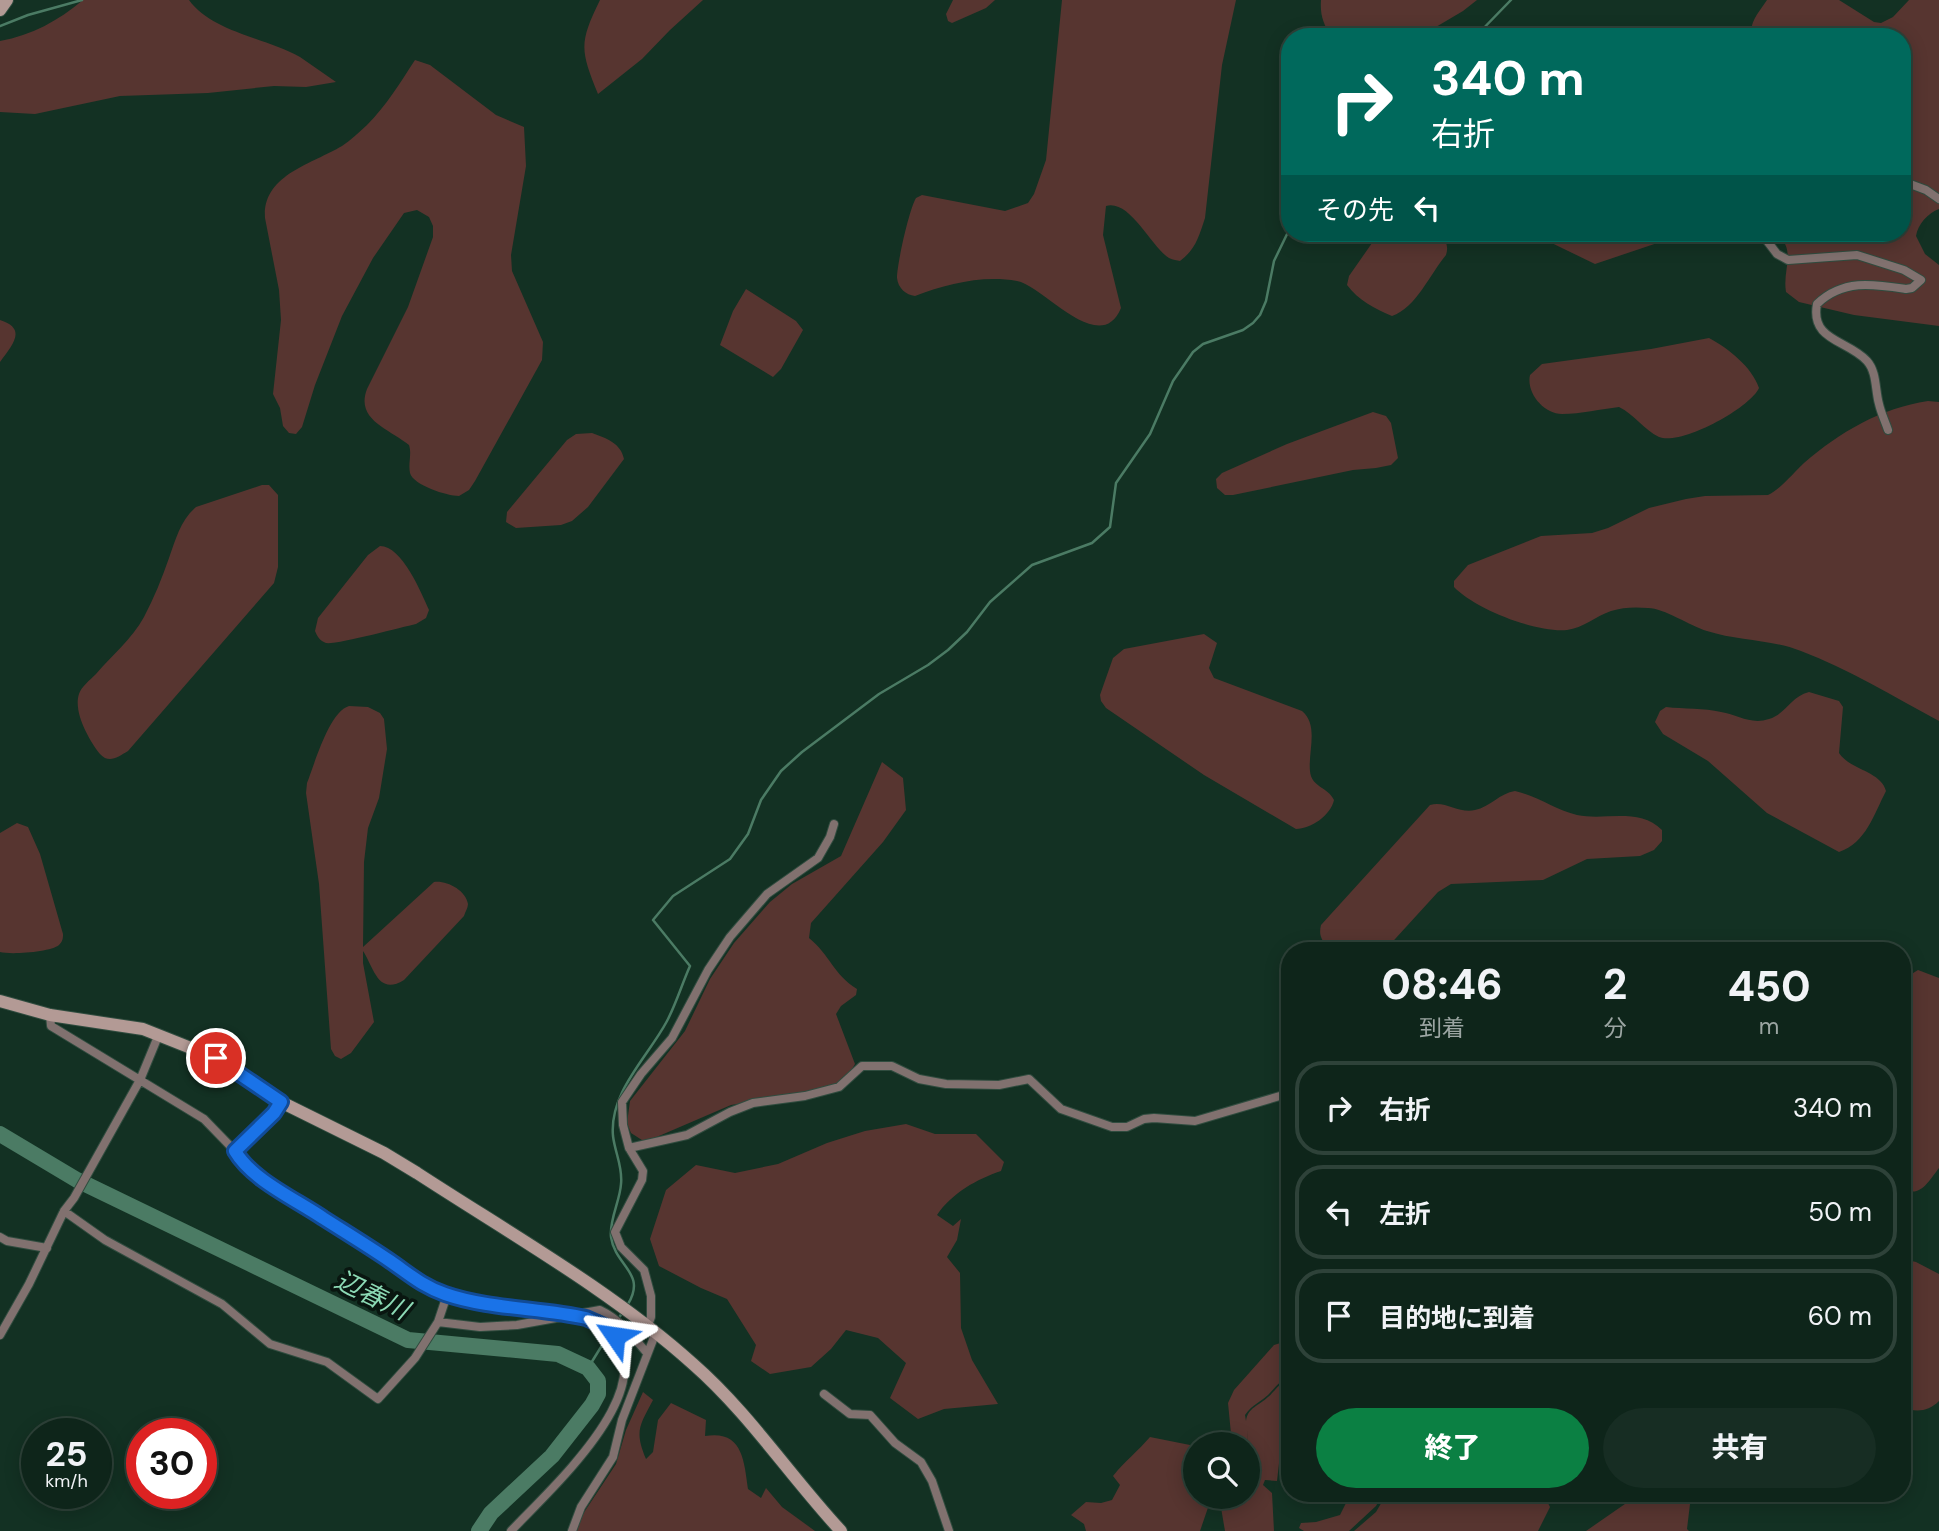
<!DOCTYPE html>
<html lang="ja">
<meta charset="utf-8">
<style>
body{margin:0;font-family:"DM Sans","Noto Sans JP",sans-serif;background:#172d23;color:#f1f3f6;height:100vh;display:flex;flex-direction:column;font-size:26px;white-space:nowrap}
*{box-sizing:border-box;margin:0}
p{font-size:23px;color:#9ba5a2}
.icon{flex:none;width:38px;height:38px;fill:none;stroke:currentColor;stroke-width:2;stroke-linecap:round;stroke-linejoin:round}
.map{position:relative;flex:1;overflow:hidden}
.sheet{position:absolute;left:1281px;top:942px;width:630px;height:560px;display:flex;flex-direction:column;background:#0e251a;border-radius:28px;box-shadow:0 4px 18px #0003,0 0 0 2px #2e4239}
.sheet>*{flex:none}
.banner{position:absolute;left:1281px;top:28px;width:630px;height:214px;border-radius:28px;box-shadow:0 4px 18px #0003,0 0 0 2px #2e4239;background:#00695c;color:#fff;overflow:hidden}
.tools{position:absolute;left:1183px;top:1432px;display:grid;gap:14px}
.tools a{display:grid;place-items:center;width:77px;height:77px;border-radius:50%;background:#0e251a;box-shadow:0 4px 18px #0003,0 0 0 2px #2e4239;font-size:35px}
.speed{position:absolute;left:21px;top:1418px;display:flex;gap:14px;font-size:35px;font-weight:700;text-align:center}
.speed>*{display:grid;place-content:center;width:91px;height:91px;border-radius:50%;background:#0e251a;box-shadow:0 4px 18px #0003,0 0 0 2px #2e4239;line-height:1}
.speed small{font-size:18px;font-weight:400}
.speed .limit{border:10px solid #d22;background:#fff;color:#111}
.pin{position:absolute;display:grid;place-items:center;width:60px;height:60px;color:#fff;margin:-30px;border:4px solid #fff;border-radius:50%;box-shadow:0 2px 7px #0007}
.me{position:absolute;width:77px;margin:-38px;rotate:302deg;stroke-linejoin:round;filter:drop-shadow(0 0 5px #0008)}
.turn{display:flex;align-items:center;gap:24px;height:147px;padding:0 35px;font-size:32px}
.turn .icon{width:91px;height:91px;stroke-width:2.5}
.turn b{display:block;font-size:49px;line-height:60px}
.then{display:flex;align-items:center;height:66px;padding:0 35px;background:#0003;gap:14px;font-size:26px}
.eta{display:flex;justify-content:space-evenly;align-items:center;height:119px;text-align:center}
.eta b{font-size:42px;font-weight:800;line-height:49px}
.cta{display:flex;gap:14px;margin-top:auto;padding:14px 35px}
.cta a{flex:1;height:80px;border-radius:42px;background:#0b8043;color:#fff;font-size:28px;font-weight:800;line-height:80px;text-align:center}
.cta a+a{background:#172d23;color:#f1f3f6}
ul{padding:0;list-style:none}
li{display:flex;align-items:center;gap:21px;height:94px;margin:0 14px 10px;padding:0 21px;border:4px solid #2e4239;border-radius:28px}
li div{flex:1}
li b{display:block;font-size:26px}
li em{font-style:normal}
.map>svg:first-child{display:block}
</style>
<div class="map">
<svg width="1939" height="1531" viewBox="0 0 1939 1531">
<rect width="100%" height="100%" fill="#133123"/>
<path fill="#573530" d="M83,0h106c23,32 77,38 111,57 12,8 24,17 36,25l-30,5 -32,-1 -66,7 -88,3 -85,18 -35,-2v-71c32,-6 58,-20 83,-41z
M600,0h103l-33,30 -28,29 -44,35c-18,-44 -19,-51 2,-94z
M953,0h42l-9,8 -34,15 -4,-2 -2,-7z
M1062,0h174l-14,65 -17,153c-6,18 -9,31 -25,43 -3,-1 -7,-1 -11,-3 -18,-11 -39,-59 -63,-52l-3,29 18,73c-21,50 -77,-22 -104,-27 -35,-6 -70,3 -102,15 -9,-1 -17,-8 -18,-18 0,-14 12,-68 19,-80l6,-3 83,16 23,-8 6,-9 12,-34z
M1321,0h156l-14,11 -44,26h-87c-9,-13 -12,-22 -11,-37z
M1767,0h72l35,22 7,1 12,-6 16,-17h30v209c-11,4 -21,15 -23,27l9,18 14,11v61l-85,-11 -55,-13 -13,-10c-4,-23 12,-43 -11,-59h127v-196h-150c-4,-14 8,-26 15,-37z
M415,60l15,5 66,50 28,12 2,39 -15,89 1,16 31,71 -1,18 -67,121 -6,9 -10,6c-12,0 -46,-11 -49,-23 -2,-10 2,-19 -1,-28 -19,-16 -54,-25 -42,-56l41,-82 25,-70v-11l-4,-9 -12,-7 -13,3 -31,45 -31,58 -27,69 -13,42 -6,7 -7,-1 -6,-7 -3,-18 -7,-14 8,-74 -2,-30 -14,-72c-3,-43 47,-54 77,-72 9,-6 17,-14 25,-21 19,-19 33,-42 48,-65z
M1379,233c18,0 77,-10 67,22 -16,19 -30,53 -54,61 -17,-7 -34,-16 -45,-31l2,-9z
M1531,233h156l-92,31z
M746,289l50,32 7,9 -22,39 -8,8 -53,-32 13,-34z
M0,320c28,9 12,25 0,42z
M1709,338c19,10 43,29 50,50 -9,20 -78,58 -100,49 -15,-7 -25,-23 -40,-30 -18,2 -38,7 -57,7 -18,0 -36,-21 -32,-39l12,-11 109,-15z
M1928,401l11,1v319c-45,-24 -90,-52 -138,-70 -31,-12 -63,-10 -94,-20 -17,-5 -43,-23 -59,-23 -12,-1 -25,-1 -37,3 -15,5 -28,17 -44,19 -31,3 -92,-21 -113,-43v-6l14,-16 73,-29 51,-3 16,-5 41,-20 37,-9 19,-3 63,-1c12,-5 26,-23 36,-32 36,-31 77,-55 124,-62z
M1373,412l13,4 5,7 7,35 -7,7 -15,3 -23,2 -120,25h-8l-8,-7 -1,-9 6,-6 65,-29z
M592,433c14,5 29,10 32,26l-36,48 -16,14 -11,4 -45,3 -10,-6 1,-10 60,-72 9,-6z
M262,485h7l9,10v72l-4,16 -146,168c-10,6 -19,13 -28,3 -11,-14 -27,-42 -21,-60 2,-7 11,-14 17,-20 16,-19 36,-35 48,-57 10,-19 18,-39 25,-59 7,-19 11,-37 27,-51z
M380,546c22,0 41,46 49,64l-3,8 -10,6c-14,3 -80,21 -90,19 -6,-2 -9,-7 -11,-12l3,-13 50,-63z
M1204,634l13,9 -8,25 5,10 88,33c17,14 6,40 8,60 1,16 18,16 24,29 -3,15 -23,29 -38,29l-92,-54 -98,-67 -5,-7 -1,-6 13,-37 11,-9z
M1809,692l30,9 4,6 -4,46c11,17 42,18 47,38 -12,23 -20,52 -47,61l-72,-39 -59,-52 -45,-27 -8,-12 5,-11 6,-4c18,2 38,1 55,5 17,3 30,13 48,7 17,-5 21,-22 40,-27z
M349,706l19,1 12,6 4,6 3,30 -8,49 -11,30 -4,34 -1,85 71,-65c12,-2 32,8 34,22 0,4 -3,8 -4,12l-60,64c-26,16 -30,-12 -41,-29v12l11,59 -23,31 -10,6 -6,-3 -4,-7 -12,-165 -13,-91 1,-10c8,-20 22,-71 42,-77z
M882,762l21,16 3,32 -23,32 -72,81 -2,15c21,17 25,37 48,51l-1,6 -15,11 -5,8 19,50 -5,9 -17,15 -102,17 -86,37 -14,-9 -4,-10 3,-22 55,-70 25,-52 24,-36 36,-41 22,-18 49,-28z
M1515,791c22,5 41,19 62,24 28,6 62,-8 85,15v11l-8,9 -14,6 -53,3 -44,21 -92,4 -13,8 -53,58h-54c-8,-8 -13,-13 -10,-25l109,-120c15,-5 29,9 45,5 15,-3 25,-17 40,-19z
M17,823l11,4 12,27 23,80c0,4 0,7 -4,11 -8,7 -48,10 -59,7v-119z
M1918,970l21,8v190c-11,14 -19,31 -37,20v-201l8,-12z
M906,1124l29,10h41l28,28 -3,9c-24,8 -49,22 -64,44l16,11 8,-7 -4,21 -10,17 13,16 1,55 11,32 26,44 -54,5 -26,10 -28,-21 16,-35 -28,-25 -32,-8 -15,19 -20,18 -41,7 -19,-13 5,-16 -29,-46 -26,-11 -42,-22 -9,-27 16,-49 30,-25 39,8 43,-9 49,-21 38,-12z
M1903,1259l13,3 23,12v127c-11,11 -22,11 -37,7z
M1290,1340v37c-12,5 -14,10 -22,18 -9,8 -15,9 -23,20l1,6c2,-14 13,-15 22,-24 9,-8 11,-14 22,-19v39l-8,20 -5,44 -12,-1 -2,5 9,8 2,38h-49l-6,-35h12l3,9 6,-9h8v-4l4,-1 -4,-4 -1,-58v15h-15l-4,-41 6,-13 40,-45z
M643,1392l10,8c-13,25 -19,31 -7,59l7,-7 5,-32 13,-17 35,17 -1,16c37,-6 39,23 43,53l13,9 5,-10 16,19 33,24h-238l2,-11 37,-56 10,-34z
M1150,1437l45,9v50h17l-12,35h-114l-2,-7 -13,-9 15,-13 15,1 11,-3 8,-15 -7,-9c12,-15 25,-25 37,-39z
M1351,1493h32l-7,13 -27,25h-45l-5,-3 2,-5 15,-1 24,-7z
M1387,1493h61l6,3 1,-3h88l7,14 -12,24h-184l22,-19z
M1637,1493h45l8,11 -3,25 2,2h-103l49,-34z"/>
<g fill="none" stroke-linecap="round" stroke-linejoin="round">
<path stroke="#4b7b64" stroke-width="2.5" d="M0,26l28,-11 54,-15
M1475,37l36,-37
M628,1304c19,-31 -13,-38 -17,-67 -2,-17 9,-36 10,-53 2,-17 -6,-31 -8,-48 -4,-44 35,-79 54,-115 9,-17 15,-37 23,-55l-37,-46 20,-24 57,-37 18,-25 13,-34 20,-29 21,-19 77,-58 49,-29 20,-15 19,-18 23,-30 42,-37 60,-22 18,-16 6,-44 34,-49 23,-53 20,-29 10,-8 40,-14 10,-7 7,-8 6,-14 8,-40 16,-33
M588,1368l34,-55"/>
<path stroke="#4b7b64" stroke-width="16" d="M0,1134l77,46 331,160 150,14 30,14 10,13v13l-6,11 -40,51 -61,57 -12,18"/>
<g stroke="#304c3f" stroke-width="10">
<path id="street" d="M1902,181l24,9 13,9
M1761,233l16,21 11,6 69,-5 47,15 17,10 -9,8 -6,1c-33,-5 -63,-10 -89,15 -7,37 31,36 50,57 10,11 8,29 12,43 2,9 6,17 9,26
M50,1015l1,11 153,93 31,32 7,11 53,40 95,59 26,21 31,13 139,23c105,47 -34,169 -75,213
M629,1148l58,-13 43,-23 23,-9 52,-7 34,-9 23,-21h30l27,13 27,5 53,1 30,-6 32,30 51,18h15l17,-8 10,-1 41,3 95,-28
M235,1151l39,-38 7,-11
M64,1211l41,29 117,64 48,40 57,18 51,37 37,-41 23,-36 9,-27
M0,1237l7,4 40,7
M438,1322l42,5 37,-2 83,-15c21,10 33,27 47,43
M648,1325l3,-8v-21l-7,-26 -23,-23 -6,-15 27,-52 1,-9 -14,-23 -6,-23 -1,-23 19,-28 31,-36 36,-68 22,-33 37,-43 51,-36 12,-21 4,-13
M0,1335l29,-51 35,-73 10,-13 66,-118 19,-46
M824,1394l26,20 20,1 25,28 26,19 11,19 17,50
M572,1531l9,-24 32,-50 9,-37 34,-88"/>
</g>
<g stroke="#304c3f" stroke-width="14">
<path id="secondary" d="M0,10l7,-10
M0,1001l50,14 93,14 73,29 65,44 103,51 33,20c92,60 195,118 276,191 56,49 97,112 148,167"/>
</g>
<use href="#street" stroke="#81716f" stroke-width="8"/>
<use href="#secondary" stroke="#b39a95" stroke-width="12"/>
</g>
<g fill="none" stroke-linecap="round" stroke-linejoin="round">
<g stroke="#114b97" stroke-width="18">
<path id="route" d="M216,1058l65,44 -7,11 -39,38c17,29 60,48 88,67 22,14 45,28 67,43 19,13 32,25 55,33 43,15 96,14 141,24l18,8 11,10"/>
</g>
<use href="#route" stroke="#1a73e8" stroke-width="12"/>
</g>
<g text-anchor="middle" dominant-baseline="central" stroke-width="7" stroke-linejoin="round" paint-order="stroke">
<g font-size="26" font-style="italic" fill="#8cdab5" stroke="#091610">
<text transform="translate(372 1295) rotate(26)">辺春川</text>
</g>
</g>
</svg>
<div class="tools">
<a><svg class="icon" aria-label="search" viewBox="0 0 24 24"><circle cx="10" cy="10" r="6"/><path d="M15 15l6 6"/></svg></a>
</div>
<div class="speed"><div>25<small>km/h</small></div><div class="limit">30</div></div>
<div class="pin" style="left:216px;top:1058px;background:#d93025"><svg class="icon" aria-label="arrive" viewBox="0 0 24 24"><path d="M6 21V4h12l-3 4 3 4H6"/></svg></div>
<svg class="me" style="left:615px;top:1336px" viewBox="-20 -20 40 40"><path d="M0-17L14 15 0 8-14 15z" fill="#1a73e8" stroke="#fff" stroke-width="4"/></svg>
<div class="banner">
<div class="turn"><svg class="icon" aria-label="right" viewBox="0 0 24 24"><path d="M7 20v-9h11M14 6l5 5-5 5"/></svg><div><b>340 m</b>右折</div></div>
<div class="then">その先<svg class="icon" aria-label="left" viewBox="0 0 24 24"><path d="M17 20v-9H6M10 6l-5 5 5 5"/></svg></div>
</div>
<section class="sheet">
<div class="eta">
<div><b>08:46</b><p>到着</p></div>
<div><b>2</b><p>分</p></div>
<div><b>450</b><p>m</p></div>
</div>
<ul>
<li><svg class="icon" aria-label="right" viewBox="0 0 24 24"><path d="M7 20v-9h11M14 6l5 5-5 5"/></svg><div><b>右折</b></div><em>340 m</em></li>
<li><svg class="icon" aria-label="left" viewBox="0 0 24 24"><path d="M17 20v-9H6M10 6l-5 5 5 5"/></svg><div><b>左折</b></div><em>50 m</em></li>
<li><svg class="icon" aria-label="arrive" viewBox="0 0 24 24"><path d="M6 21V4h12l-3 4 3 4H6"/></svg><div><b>目的地に到着</b></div><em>60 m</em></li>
</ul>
<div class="cta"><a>終了</a><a>共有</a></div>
</section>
</div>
